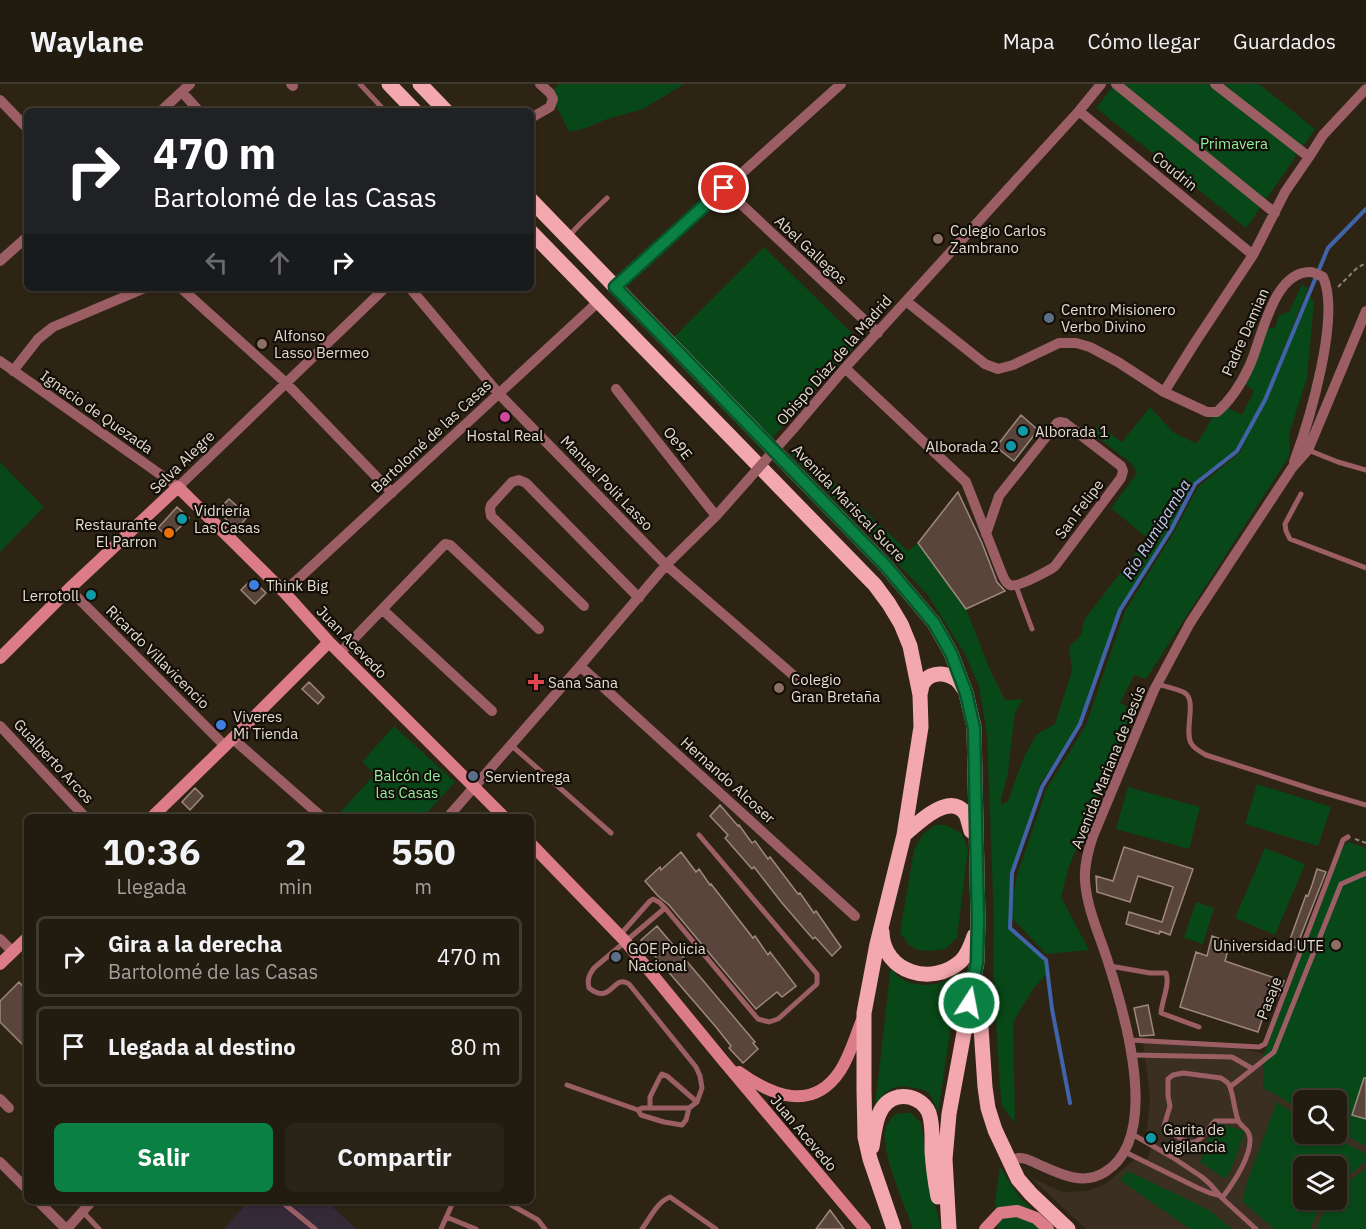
<!DOCTYPE html>
<html lang="es">
<meta charset="utf-8">
<style>
body{margin:0;font-family:"IBM Plex Sans",sans-serif;background:#2a2418;color:#f1f3f6;height:100vh;display:flex;flex-direction:column;font-size:22px;white-space:nowrap}
*{box-sizing:border-box;margin:0}
p{font-size:20px;color:#a2a19e}
.icon{flex:none;width:33px;height:33px;fill:none;stroke:currentColor;stroke-width:2;stroke-linecap:round;stroke-linejoin:round}
.map{position:relative;flex:1;overflow:hidden}
.side{position:absolute;left:24px;top:730px;width:510px;height:390px;display:flex;flex-direction:column;background:#221b0f;border-radius:9px;box-shadow:0 2px 4px #0004,0 0 0 2px #3f392f}
.side>*{flex:none}
.hud{position:absolute;left:24px;top:24px;width:510px;height:183px;border-radius:9px;box-shadow:0 2px 4px #0004,0 0 0 2px #3f392f;background:#202124;color:#fff;overflow:hidden}
.tools{position:absolute;left:1293px;top:1006px;display:grid;gap:12px}
.tools a{display:grid;place-items:center;width:54px;height:54px;border-radius:9px;background:#221b0f;box-shadow:0 2px 4px #0004,0 0 0 2px #3f392f;font-size:30px}
.pin{position:absolute;display:grid;place-items:center;width:51px;height:51px;color:#fff;margin:-26px;border:3px solid #fff;border-radius:50%;box-shadow:0 2px 6px #0007}
.me{position:absolute;width:66px;margin:-33px;rotate:11deg;stroke-linejoin:round;filter:drop-shadow(0 0 4px #0008)}
.turn{display:flex;align-items:center;gap:21px;height:126px;padding:0 30px;font-size:27px}
.turn .icon{width:78px;height:78px;stroke-width:2.5}
.turn b{display:block;font-size:42px;line-height:51px}
.lanes{display:flex;align-items:center;height:57px;padding:0 30px;background:#0003;justify-content:center;gap:30px;direction:ltr}
.lanes .off{opacity:.35}
.eta{display:flex;justify-content:space-evenly;align-items:center;height:102px;text-align:center}
.eta b{font-size:36px;font-weight:700;line-height:42px}
.button{display:flex;gap:12px;margin-top:auto;padding:12px 30px}
.button a{flex:1;height:69px;border-radius:9px;background:#0b8043;color:#fff;font-size:24px;font-weight:700;line-height:69px;text-align:center}
.button a+a{background:#2a2418;color:#f1f3f6}
ul{padding:0;list-style:none}
li{display:flex;align-items:center;gap:18px;height:81px;margin:0 12px 9px;padding:0 18px;border:3px solid #3f392f;border-radius:9px}
li div{flex:1}
li b{display:block;font-size:22px}
li em{font-style:normal}
header{display:flex;align-items:center;gap:36px;box-sizing:border-box;height:84px;padding:0 30px;background:#221b0f;border-bottom:2px solid #3f392f}
header strong{font-size:28px}
nav{display:flex;gap:33px;margin-inline-start:auto;font-size:21px}
.map>svg:first-child{display:block}
</style>
<header>
<strong>Waylane</strong>
<nav><a>Mapa</a><a>Cómo llegar</a><a>Guardados</a></nav>
</header>
<div class="map">
<svg width="1366" height="1145" viewBox="0 0 1366 1145">
<rect width="100%" height="100%" fill="#2e2414"/>
<path fill="#3a2f21" fill-rule="evenodd" d="M1349,758l17,6v381h-280l-56,-52 32,15 25,-1 17,-6 30,-25 11,4 5,-12 2,-9 -6,-3 4,-42 -7,-56 98,6 23,6 78,-207zM1304,1017h32v33h-32zM1304,1083h32v33h-32z"/>
<path fill="#342937" d="M248,1118h79l30,27h-133z"/>
<path fill="#084717" fill-rule="evenodd" d="M559,0h125l-41,25 -39,11 -18,8 -17,4 -19,-39z
M1115,0h144l56,45 -69,99 -150,-120z
M764,163l96,94 -88,97 -98,-101z
M1302,200l6,5 -37,91 39,-83 4,4 -7,77 -18,56 1,21 -144,224 -12,-4 -14,28 14,7 -66,159 -7,28 28,53 -43,4 -35,-37v11l32,29 5,16 -15,16 -20,33 2,101 -13,-17 -2,-19 -7,-117 1,-47 -7,-189 -8,-48 -14,-32 -38,-60 -138,-141 8,-5 111,103 10,-8 48,66 24,61 15,30 18,-1 -8,13 -7,60 -7,28 1,5 6,-4 16,-44 13,-23 18,-10 17,-54 -3,-23 12,-12 3,-15 63,-82 -36,-30 26,-35 -5,-9 -38,-30 4,-9 24,17 28,-35 23,25 22,11 3,-1 15,-26 13,-9 16,8 12,-24 -12,-9 18,-29 6,-25h9l4,-13h2l9,-4zM1258,327l-18,41 -42,35 -24,45 -49,79 -39,114 -40,65 -29,85 -6,34 1,-36 28,-89 40,-60 40,-114 52,-81 23,-45 42,-36z
M0,378l44,45 -44,45z
M394,642l61,56 -32,35h-87l39,-43 -13,-12z
M1257,700l74,23 -13,39 -73,-22z
M1128,703l72,20 -11,42 -73,-20z
M935,741h11l16,9 6,15 -11,89 -12,11 -14,2 -13,-1 -9,-5 -9,-12 14,-83 9,-16z
M1349,758l17,6v298l-29,-15 -1,-30h-32l-1,12 -24,-17 -16,-8 1,-34 78,-207z
M1265,764l40,16 -30,71 -40,-17z
M1196,818l18,6 -11,36 -19,-6z
M891,881c2,4 4,9 8,12 12,10 35,10 48,3 4,-2 8,-5 12,-8l-21,141c-3,-6 -5,-17 -11,-21 -3,-3 -9,-3 -13,-4 -22,-5 -27,2 -39,18z
M1277,1018l26,18 1,14h24l38,20v7l-29,25 -1,-19h-32v33h22l-6,8 -10,21h-36l-32,-28 6,-22z
M904,1029h7l10,10 14,81 6,25h-28c-8,-23 -32,-77 -28,-99 2,-7 6,-11 10,-16z
M1215,1038l30,9 -15,41 -3,5 -3,1 -24,-16z
M1000,1083l20,31 33,31h-55l-3,-29z
M1366,1084v61h-50l9,-19 8,-10h3c1,-13 21,-24 30,-32z
M1128,1087l81,39 23,19h-42l-70,-49z"/>
<g fill="none" stroke-linecap="round" stroke-linejoin="round">
<path stroke="#4163a9" stroke-width="4" d="M1070,1019l-18,-94 -6,-49 -36,-32 2,-55 30,-86 38,-63 40,-114 51,-80 24,-46 42,-33 28,-51 63,-152 38,-39"/>
</g>
<path fill="#5a453d" stroke="#9e877d" stroke-width="1.5" d="M1021,331l17,15 -24,31 -18,-14z
M958,408l24,51 15,39 8,9 -39,18 -48,-66z
M229,415l19,17 -11,13 -20,-18z
M177,423l12,11 -20,20 -11,-10z
M252,495l14,14 -11,11 -14,-14z
M309,598l15,15 -6,7 -16,-15z
M195,704l8,8 -13,14 -8,-8z
M720,721l18,21 1,-1 13,18 3,-2 13,18 2,-2 28,37 2,-1 14,20 2,-2 25,36 -9,9 -17,-19 -2,2 -31,-36 -28,-36 -2,2 -27,-31 3,-3 -18,-19z
M1124,763l69,22 -23,66 -10,-4 -1,3 -33,-10 3,-12 33,10 11,-35 -35,-11 -8,26 -33,-10 -1,-16 17,5z
M681,768l15,20 3,-3 11,16 1,-1 42,54 2,-2 13,19 2,-3 26,34 -14,11 -5,-5 -21,17 -87,-104 -11,-9 -13,-15 15,-14 1,3z
M1317,785l9,3 -30,76 -8,-3 18,-50 2,1 4,-11z
M657,842l98,116 -2,1 5,6 -15,14 -14,-15 2,-2 -15,-19 -75,-87z
M1212,852l18,6 -5,19 59,20 -6,15 -7,-3 -13,39 -78,-25 16,-55 11,4z
M19,898l8,9v58l-27,-27v-21z
M1148,921l6,30 -14,1 -6,-28z
M1364,994h2v41l-14,-4z
M830,1126l14,19h-28z"/>
<g fill="none" stroke-linecap="round" stroke-linejoin="round">
<path stroke="#8a8274" stroke-width="2" stroke-dasharray="4.5 3" stroke-linecap="butt" d="M1338,203l19,-19 9,-5
M1355,755l11,4"/>
<path stroke="#9b5e65" stroke-width="5" d="M360,0l25,27
M568,153l12,-13 27,-26
M1308,366l30,12 28,8
M1301,410l-16,30 1,7 4,8 76,29
M1016,502l16,43
M1158,600c8,3 20,5 27,9 12,8 -1,37 6,50 3,6 10,9 15,12l112,36 48,14
M511,661l100,88
M620,851l30,-34 3,-2 6,3 6,6
M1110,882l40,7h16c4,12 -4,27 -5,40l38,14
M1130,956l129,7 6,-3 78,-204 5,-3
M1132,971l100,2 21,12
M567,1001l71,25 3,5 23,7 18,3 4,-5 3,-12
M1230,1003l44,-35 67,-168 25,-11
M650,1024v-11l10,-20 2,-3 5,2 30,26
M638,1026l4,-2h47l8,-6 5,-14 -2,-12 -4,-9 -67,-83c-16,-11 -17,22 -40,4 -2,-9 0,-13 5,-20l71,-60 93,111 11,3 9,-3 39,-35v-10l-118,-139
M1132,1050l40,23 30,20 8,7 12,14 34,31
M1125,1068l73,36 12,5 8,2
M1222,1114c10,-13 33,-46 27,-64 -2,-6 -9,-8 -11,-14 -4,-11 -4,-22 -8,-33l-2,-4 -7,-5 -38,-5 -10,2 -5,4v17l2,10 -6,20c5,5 10,8 16,12 19,13 24,-6 35,-17h23
M282,1118l33,27
M506,1118l32,18 7,9
M82,1127l17,18
M446,1133l30,12
M441,1145l12,-27
M642,1145c8,-11 15,-27 28,-32l46,32"/>
<path stroke="#9b5e65" stroke-width="10" d="M291,0l2,2
M1116,0l159,129
M1215,0l94,73
M182,8l17,19
M0,16l27,28
M161,27l29,-27
M1079,27l174,144
M531,34l19,-11 3,-8 -3,-6 -10,-9
M724,104l154,145
M0,177l27,-24
M615,203l226,-203
M181,204l105,95 106,110
M410,204l89,106 167,171 134,116
M906,217l79,63 13,5 15,-4 46,-22h17l14,4 28,15 46,30 43,20h10c14,-12 24,-28 32,-45 13,-27 23,-95 61,-95 4,0 9,3 13,5 18,39 -14,145 -29,185
M0,277l178,126 207,-199
M845,284l121,114 36,92c2,4 3,9 8,11 8,3 33,-12 41,-16l4,-3 66,-88 2,-7 -2,-5 -56,-43 -5,-1 -3,1 -58,73 -13,38
M13,287l25,-32 15,-12 92,-39
M616,305l100,127
M1164,308l32,-51 57,-86 32,-63 24,-35 14,-22 43,-46
M794,344l51,-60 234,-257 22,-27
M69,505l156,157
M284,508l314,-290
M584,522l-93,-90 -1,-7 1,-4 21,-23 7,-2 7,3 113,115
M383,526l109,101
M340,569l105,-109 5,1 89,84
M580,582l275,250
M0,642l86,92
M233,655l90,79
M447,734l133,-152 86,-101 50,-49 31,-35
M0,855l13,13
M0,1015l9,9
M1009,1077c3,-1 6,-2 9,-3 8,-1 15,4 22,7 20,9 43,21 65,7 57,-35 20,-157 4,-207 -8,-27 -22,-55 -24,-84 -1,-16 3,-30 8,-45l61,-146 36,-67 102,-155 16,-18 58,-139
M0,1078l27,27
M39,1118l27,27
M67,1145l24,-27"/>
<path stroke="#dd7c89" stroke-width="12" d="M0,574l69,-69 109,-102 106,105 45,50 176,176
M151,734l74,-72 104,-104
M531,760l94,97 96,117 144,171
M0,880l27,-26
M739,988c32,23 73,41 101,-1 10,-15 15,-34 22,-51
M985,1145l15,-16 17,-2 19,7 12,11"/>
<path stroke="#f3a7af" stroke-width="15" d="M389,0l26,27
M420,0l26,27
M531,116l355,366 48,57 17,30 15,40 8,34 4,193 -1,42 -28,152 -4,45 4,70
M531,148l344,353 14,19 12,20 9,22 10,49 1,32 -17,108 -27,109 -13,69v77l1,47 5,22 24,70
M920,611c0,-1 2,-9 2,-10 9,-18 33,-12 41,3
M904,751c12,-10 45,-44 61,-22 3,4 4,13 6,18
M882,848c1,41 51,55 79,29 7,-7 10,-16 13,-25
M978,899l7,104 3,21 7,22 23,49 13,15 37,35
M872,1063c3,-18 4,-45 26,-50 13,-2 26,4 31,16 4,12 3,26 3,38 1,15 3,31 6,46"/>
<path stroke="#9b5e65" stroke-width="10" d="M747,397l47,-53"/>
</g>
<g fill="none" stroke-linecap="round" stroke-linejoin="round">
<g stroke="#07532c" stroke-width="15">
<path id="route" d="M724,104l-109,99 271,279 48,57 17,30 15,40 8,35 4,192 -1,42 -8,41"/>
</g>
<use href="#route" stroke="#0b8043" stroke-width="10"/>
</g>
<g fill="#8d6e63" stroke="#130e07" stroke-width="2">
<circle cx="938" cy="155" r="6"/>
<circle cx="262" cy="260" r="6"/>
<circle cx="779" cy="604" r="6"/>
<circle cx="1336" cy="861" r="6"/>
</g>
<g fill="#5c6f8a" stroke="#130e07" stroke-width="2">
<circle cx="1049" cy="234" r="6"/>
<circle cx="473" cy="692" r="6"/>
<circle cx="616" cy="873" r="6"/>
</g>
<circle fill="#d1479c" stroke="#130e07" stroke-width="2" cx="505" cy="333" r="6"/>
<g fill="#0f9aa8" stroke="#130e07" stroke-width="2">
<circle cx="1023" cy="347" r="6"/>
<circle cx="1011" cy="362" r="6"/>
<circle cx="182" cy="435" r="6"/>
<circle cx="91" cy="511" r="6"/>
<circle cx="1151" cy="1054" r="6"/>
</g>
<circle fill="#e8710a" stroke="#130e07" stroke-width="2" cx="169" cy="449" r="6"/>
<g fill="#3f7fe0" stroke="#130e07" stroke-width="2">
<circle cx="254" cy="501" r="6"/>
<circle cx="221" cy="641" r="6"/>
</g>
<path fill="#e0444e" stroke="#130e07" stroke-width="2" d="M533 589h6v6h6v6h-6v6h-6v-6h-6v-6h6z"/>
<g text-anchor="middle" dominant-baseline="central" stroke-width="4.5" stroke-linejoin="round" paint-order="stroke">
<g font-size="15" fill="#91f09b" stroke="#130e07">
<text x="1234" y="59">Primavera</text>
<text x="407" y="691">Balcón de<tspan x="407" dy="17">las Casas</tspan></text>
</g>
<g font-size="15" fill="#e2dbd0" stroke="#130e07">
<text transform="translate(1175 87) rotate(39)">Coudrin</text>
<text transform="translate(811 166) rotate(43)">Abel Gallegos</text>
<text transform="translate(1245 248) rotate(-66)">Padre Damian</text>
<text transform="translate(834 276) rotate(-49)">Obispo Díaz de la Madrid</text>
<text transform="translate(97 328) rotate(35)">Ignacio de Quezada</text>
<text transform="translate(431 352) rotate(-43)">Bartolomé de las Casas</text>
<text transform="translate(678 359) rotate(52)">Oe9E</text>
<text transform="translate(182 378) rotate(-44)">Selva Alegre</text>
<text transform="translate(607 399) rotate(46)">Manuel Polit Lasso</text>
<text transform="translate(849 419) rotate(46)">Avenida Mariscal Sucre</text>
<text transform="translate(1079 425) rotate(-53)">San Felipe</text>
<text transform="translate(352 558) rotate(46)">Juan Acevedo</text>
<text transform="translate(158 573) rotate(45)">Ricardo Villavicencio</text>
<text transform="translate(54 677) rotate(47)">Gualberto Arcos</text>
<text transform="translate(1108 683) rotate(-68)">Avenida Mariana de Jesús</text>
<text transform="translate(728 696) rotate(42)">Hernando Alcoser</text>
<text transform="translate(1269 914) rotate(-69)">Pasaje</text>
<text transform="translate(804 1049) rotate(50)">Juan Acevedo</text>
</g>
<g font-size="15" fill="#e2dbd0" stroke="#130e07" text-anchor="start">
<text x="950" y="146">Colegio Carlos<tspan x="950" dy="17">Zambrano</tspan></text>
<text x="1061" y="225">Centro Misionero<tspan x="1061" dy="17">Verbo Divino</tspan></text>
<text x="274" y="251">Alfonso<tspan x="274" dy="17">Lasso Bermeo</tspan></text>
<text x="1035" y="347">Alborada 1</text>
<text x="505" y="351" text-anchor="middle">Hostal Real</text>
<text x="999" y="362" text-anchor="end">Alborada 2</text>
<text x="194" y="426">Vidriería<tspan x="194" dy="17">Las Casas</tspan></text>
<text x="157" y="440" text-anchor="end">Restaurante<tspan x="157" dy="17">El Parron</tspan></text>
<text x="266" y="501">Think Big</text>
<text x="79" y="511" text-anchor="end">Lerrotoll</text>
<text x="791" y="595">Colegio<tspan x="791" dy="17">Gran Bretaña</tspan></text>
<text x="548" y="598">Sana Sana</text>
<text x="233" y="632">Viveres<tspan x="233" dy="17">Mi Tienda</tspan></text>
<text x="485" y="692">Servientrega</text>
<text x="1324" y="861" text-anchor="end">Universidad UTE</text>
<text x="628" y="864">GOE Policia<tspan x="628" dy="17">Nacional</tspan></text>
<text x="1163" y="1045">Garita de<tspan x="1163" dy="17">vigilancia</tspan></text>
</g>
<g font-size="16" font-style="italic" fill="#bacef5" stroke="#130e07">
<text transform="translate(1156 445) rotate(-58)">Río Rumipamba</text>
</g>
</g>
</svg>
<div class="tools">
<a><svg class="icon" aria-label="search" viewBox="0 0 24 24"><circle cx="10" cy="10" r="6"/><path d="M15 15l6 6"/></svg></a>
<a><svg class="icon" aria-label="layers" viewBox="0 0 24 24"><path d="M12 4l9 5-9 5-9-5zM3 14l9 5 9-5"/></svg></a>
</div>
<div class="pin" style="left:724px;top:104px;background:#d93025"><svg class="icon" aria-label="arrive" viewBox="0 0 24 24"><path d="M6 21V4h12l-3 4 3 4H6"/></svg></div>
<svg class="me" style="left:969px;top:919px" viewBox="-20 -20 40 40"><circle r="17" fill="#0b8043" stroke="#fff" stroke-width="3"/><path d="M0-11L8 9 0 5-8 9z" fill="#fff"/></svg>
<div class="hud">
<div class="turn"><svg class="icon" aria-label="right" viewBox="0 0 24 24"><path d="M7 20v-9h11M14 6l5 5-5 5"/></svg><div><b>470 m</b>Bartolomé de las Casas</div></div>
<div class="lanes"><svg class="icon off" aria-label="left" viewBox="0 0 24 24"><path d="M17 20v-9H6M10 6l-5 5 5 5"/></svg><svg class="icon off" aria-label="ahead" viewBox="0 0 24 24"><path d="M12 20V5M6 11l6-6 6 6"/></svg><svg class="icon" aria-label="right" viewBox="0 0 24 24"><path d="M7 20v-9h11M14 6l5 5-5 5"/></svg></div>
</div>
<section class="side">
<div class="eta">
<div><b>10:36</b><p>Llegada</p></div>
<div><b>2</b><p>min</p></div>
<div><b>550</b><p>m</p></div>
</div>
<ul>
<li><svg class="icon" aria-label="right" viewBox="0 0 24 24"><path d="M7 20v-9h11M14 6l5 5-5 5"/></svg><div><b>Gira a la derecha</b><p>Bartolomé de las Casas</p></div><em>470 m</em></li>
<li><svg class="icon" aria-label="arrive" viewBox="0 0 24 24"><path d="M6 21V4h12l-3 4 3 4H6"/></svg><div><b>Llegada al destino</b></div><em>80 m</em></li>
</ul>
<div class="button"><a>Salir</a><a>Compartir</a></div>
</section>
</div>
